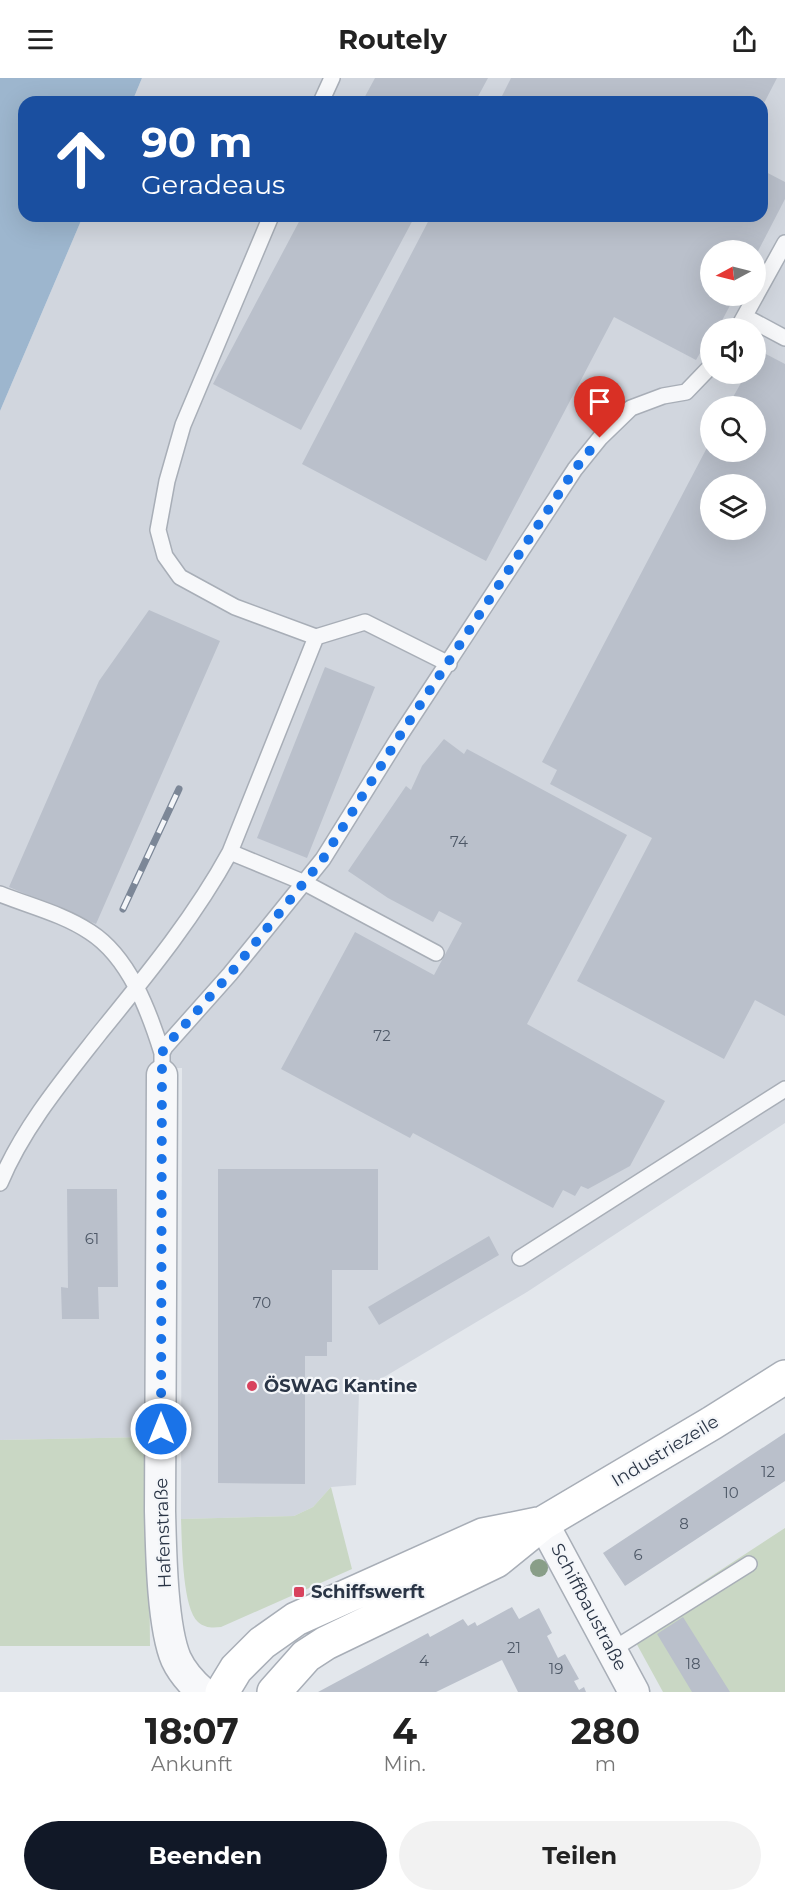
<!DOCTYPE html>
<html lang="de">
<meta charset="utf-8">
<style>
body{margin:0;font-family:Montserrat,sans-serif;background:#f2f2f2;color:#222;height:100vh;display:flex;flex-direction:column;font-size:22px;white-space:nowrap}
*{box-sizing:border-box;margin:0}
p{font-size:20px;color:#767676}
.icon{flex:none;width:33px;height:33px;fill:none;stroke:currentColor;stroke-width:2;stroke-linecap:round;stroke-linejoin:round}
.map{position:relative;height:1614px;overflow:hidden}
.panel{display:flex;flex-direction:column;background:#fff;flex:1}
.panel>*{flex:none}
.hud{position:absolute;left:18px;top:18px;width:750px;height:126px;border-radius:18px;box-shadow:0 6px 24px #0002;background:#1a4fa0;color:#fff;overflow:hidden}
.needle{width:39px;rotate:263deg}
.fabs{position:absolute;left:700px;top:162px;display:grid;gap:12px}
.fabs a{display:grid;place-items:center;width:66px;height:66px;border-radius:50%;background:#fff;box-shadow:0 6px 24px #0002;font-size:30px}
.pin{position:absolute;display:grid;place-items:center;width:51px;height:51px;color:#fff;margin:-62px -26px;border-radius:50% 50% 50% 0;rotate:-45deg;box-shadow:0 0 6px #0007}
.pin .icon{rotate:45deg}
.me{position:absolute;width:66px;margin:-33px;rotate:0deg;stroke-linejoin:round;filter:drop-shadow(0 0 4px #0008)}
.turn{display:flex;align-items:center;gap:21px;height:126px;padding:0 24px;font-size:27px}
.turn .icon{width:78px;height:78px;stroke-width:2.5}
.turn b{display:block;font-size:42px;line-height:51px}
.eta{display:flex;justify-content:space-evenly;align-items:center;height:102px;text-align:center}
.eta b{font-size:36px;font-weight:700;line-height:42px}
.action{display:flex;gap:12px;margin-top:auto;padding:12px 24px}
.action a{flex:1;height:69px;border-radius:36px;background:#111827;color:#fff;font-size:24px;font-weight:700;line-height:69px;text-align:center}
.action a+a{background:#f2f2f2;color:#222}
header{display:flex;justify-content:space-between;align-items:center;height:78px;padding:0 24px;background:#fff;font-size:27px;font-weight:700}
.map>svg:first-child{display:block}
</style>
<header><svg class="icon" aria-label="menu" viewBox="0 0 24 24"><path d="M4 6h16M4 12h16M4 18h16"/></svg>Routely<svg class="icon" aria-label="share" viewBox="0 0 24 24"><path d="M12 15V3M7 8l5-5 5 5M5 13v7h14v-7"/></svg></header>
<div class="map">
<svg width="785" height="1614" viewBox="0 0 785 1614">
<rect width="100%" height="100%" fill="#e3e7ec"/>
<path fill="#d1d6de" fill-rule="evenodd" d="M142,0h643v1045l-258,169 -168,100 -3,93 -25,2 -18,20 -19,9 -113,3 1,-451 -34,1v368l-148,3v-1029l83,-195h679v-114h-630zM711,172h45v46h-45zM711,250h45v46h-45zM711,328h45v46h-45zM711,406h45v46h-45z"/>
<path fill="#c9d7c4" d="M148,1359l2,209h-150v-206z
M331,1409l21,82 -131,58c-9,1 -16,1 -23,-5 -16,-14 -16,-81 -17,-103l113,-3 19,-9z
M785,1450v164h-122l-34,-62z"/>
<path fill="#9db6ce" d="M0,0h142l-10,24h-108v114h59l-83,195z"/>
<path fill="#bac0cb" fill-rule="evenodd" d="M375,0h113l-13,24h-113z
M511,0h266l-15,29v-5h-263z
M762,92l23,12v17l-29,56v-5h-45v46h24l-17,32h-7v6l-15,26 -82,-43 -128,244 -184,-97 129,-248h331z
M302,138h113l-114,214 -88,-46z
M758,272l27,14v652l-30,-16 -31,59 -147,-78 75,-143 -102,-54 7,-14 -15,-8 169,-322v12h45v-46h-28l18,-32h10zM711,406h45v46h-45z
M149,532l71,31 -124,283 -87,-37 90,-206z
M325,589l50,20 -68,171 -50,-20z
M444,661l20,15 3,-5 160,86 -100,189 138,77 -35,65 -42,23 -7,-3 -6,10 -12,-6 -10,18 -140,-75 -3,5 -129,-69 74,-137 79,43 28,-52 -23,-12 -6,11 -45,-24 -40,-27 58,-85 5,4 11,-24z
M218,1091h160v101h-46v72h-5v14h-22v128l-87,-1z
M67,1111h50l1,98h-20l1,32h-37l-1,-32 7,1z
M489,1158l10,19 -120,70 -11,-18z
M785,1355v48l-160,105 -22,-33z
M512,1529l7,12 20,-11 13,25 -5,3 11,22 7,-4 14,25 -5,2 5,9 5,-3 2,5h-68l-16,-32 -66,32h-118l110,-59 2,4 33,-18 5,7 7,-4 2,4z
M683,1539l47,75h-38l-35,-58z"/>
<g fill="none" stroke-linecap="round" stroke-linejoin="round">
<g stroke="#a8aeb7" stroke-width="18">
<path id="service" d="M321,24l11,-24
M271,138l-88,209 -16,56 -9,49 7,26 15,21 55,30 81,30
M746,239l39,21
M738,250l47,-85
M230,774l75,31 131,70
M0,816c30,12 63,20 90,38 39,25 59,79 72,121
M162,997v-22l3,-6 65,-73 93,-115 76,-122 176,-268 25,-31 31,-30 32,-12 23,-4 25,-26
M0,1105c23,-55 62,-102 99,-149 47,-58 95,-116 131,-182l86,-215 49,-15 84,42
M520,1180l265,-169
M612,1572l137,-86"/>
</g>
<g stroke="#a8aeb7" stroke-width="33">
<path id="minor" d="M162,997l-2,436c1,38 2,115 16,148 6,13 16,24 26,33
M543,1445l91,169"/>
</g>
<g stroke="#a8aeb7" stroke-width="36">
<path id="secondary" d="M222,1614l14,-23 26,-26 34,-24 187,-84 55,-11
M274,1614l32,-36 20,-13 170,-82 47,-38 169,-100 73,-46"/>
</g>
<use href="#service" stroke="#f7f8fa" stroke-width="15"/>
<use href="#minor" stroke="#f7f8fa" stroke-width="30"/>
<use href="#secondary" stroke="#fff" stroke-width="33"/>
<g stroke="#7c8797" stroke-width="7">
<path id="rail" d="M123,831l56,-120"/>
</g>
<use href="#rail" stroke="#f4f6f9" stroke-width="4.5" stroke-dasharray="14" stroke-linecap="butt"/>
</g>
<circle fill="#899e88" cx="539" cy="1490" r="9"/>
<g fill="none" stroke-linecap="round" stroke-linejoin="round">
<path stroke="#1a73e8" stroke-width="10" stroke-dasharray="0 18" d="M161,1351l1,-376 3,-6 65,-73 93,-115 76,-122 176,-268 25,-31"/>
</g>
<g fill="#d8425d" stroke="#f4f6f9" stroke-width="2">
<circle cx="252" cy="1308" r="6"/>
<rect x="293" y="1508" width="12" height="12" rx="3"/>
</g>
<g text-anchor="middle" dominant-baseline="central" stroke-width="4.5" stroke-linejoin="round" paint-order="stroke">
<g font-size="15" fill="#4e5867">
<text x="459" y="763">74</text>
<text x="382" y="957">72</text>
<text x="92" y="1160">61</text>
<text x="262" y="1224">70</text>
<text x="768" y="1393">12</text>
<text x="731" y="1414">10</text>
<text x="684" y="1445">8</text>
<text x="638" y="1476">6</text>
<text x="514" y="1569">21</text>
<text x="424" y="1582">4</text>
<text x="693" y="1585">18</text>
<text x="556" y="1590">19</text>
</g>
<g font-size="18" font-weight="bold" fill="#2a3546" stroke="#f4f6f9" text-anchor="start">
<text x="264" y="1308">ÖSWAG Kantine</text>
<text x="311" y="1514">Schiffswerft</text>
</g>
<g font-size="18" fill="#2a3546" stroke="#f4f6f9">
<text transform="translate(665 1373) rotate(-31)">Industriezeile</text>
<text transform="translate(163 1455) rotate(-92)">Hafenstraße</text>
<text transform="translate(589 1529) rotate(62)">Schiffbaustraße</text>
</g>
</g>
</svg>
<div class="fabs">
<a><svg class="needle" viewBox="-14 -14 28 28"><path d="M0-13l5 13h-10z" fill="#e53935"/><path d="M0 13l5-13h-10z" fill="#767676"/></svg></a>
<a><svg class="icon" aria-label="sound" viewBox="0 0 24 24"><path d="M4 9h4l5-4v14l-5-4H4zM17 9q2 3 0 6"/></svg></a>
<a><svg class="icon" aria-label="search" viewBox="0 0 24 24"><circle cx="10" cy="10" r="6"/><path d="M15 15l6 6"/></svg></a>
<a><svg class="icon" aria-label="layers" viewBox="0 0 24 24"><path d="M12 4l9 5-9 5-9-5zM3 14l9 5 9-5"/></svg></a>
</div>
<div class="pin" style="left:600px;top:360px;background:#d93025"><svg class="icon" aria-label="arrive" viewBox="0 0 24 24"><path d="M6 21V4h12l-3 4 3 4H6"/></svg></div>
<svg class="me" style="left:161px;top:1351px" viewBox="-20 -20 40 40"><circle r="17" fill="#1a73e8" stroke="#fff" stroke-width="3"/><path d="M0-11L8 9 0 5-8 9z" fill="#fff"/></svg>
<div class="hud">
<div class="turn"><svg class="icon" aria-label="ahead" viewBox="0 0 24 24"><path d="M12 20V5M6 11l6-6 6 6"/></svg><div><b>90 m</b>Geradeaus</div></div>
</div>
</div>
<section class="panel">
<div class="eta">
<div><b>18:07</b><p>Ankunft</p></div>
<div><b>4</b><p>Min.</p></div>
<div><b>280</b><p>m</p></div>
</div>
<div class="action"><a>Beenden</a><a>Teilen</a></div>
</section>
